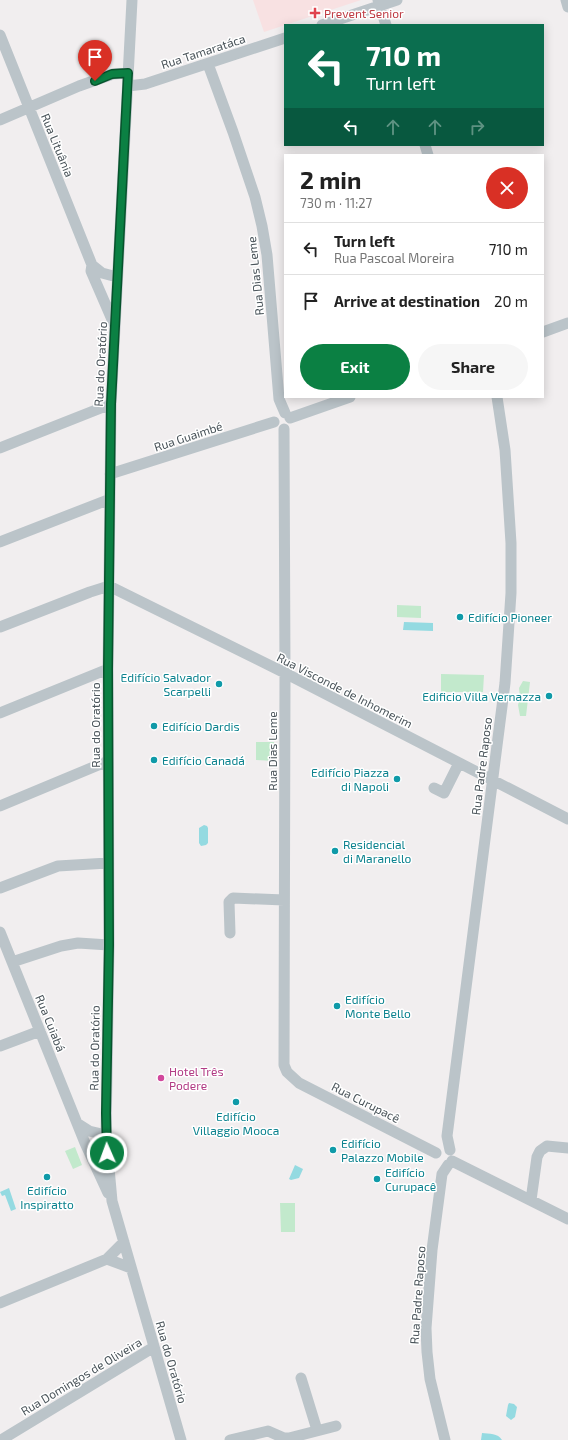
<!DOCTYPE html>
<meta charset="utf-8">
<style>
body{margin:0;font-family:"Exo 2",sans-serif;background:#f6f6f6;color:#222;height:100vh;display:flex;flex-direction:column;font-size:15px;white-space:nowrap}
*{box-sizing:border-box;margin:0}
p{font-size:13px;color:#767676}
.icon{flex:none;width:22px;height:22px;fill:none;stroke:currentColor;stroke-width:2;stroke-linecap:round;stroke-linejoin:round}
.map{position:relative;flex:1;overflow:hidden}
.drawer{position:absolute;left:284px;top:154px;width:260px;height:244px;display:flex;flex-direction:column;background:#fff;border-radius:0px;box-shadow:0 2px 10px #0003}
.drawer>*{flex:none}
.banner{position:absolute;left:284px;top:24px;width:260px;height:122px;border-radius:0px;box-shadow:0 2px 10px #0003;background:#0b6e4f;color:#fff;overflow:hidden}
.pin{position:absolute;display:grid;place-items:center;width:34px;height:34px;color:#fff;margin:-41px -17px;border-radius:50% 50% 50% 0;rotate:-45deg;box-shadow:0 0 4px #0007}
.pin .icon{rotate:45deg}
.me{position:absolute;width:44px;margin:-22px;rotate:358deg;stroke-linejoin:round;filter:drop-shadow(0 0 3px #0008)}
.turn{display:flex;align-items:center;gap:14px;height:84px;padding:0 16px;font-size:18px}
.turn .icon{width:52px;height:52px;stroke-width:2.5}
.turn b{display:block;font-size:28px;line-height:34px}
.lanes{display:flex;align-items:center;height:38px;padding:0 16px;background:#0003;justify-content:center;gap:20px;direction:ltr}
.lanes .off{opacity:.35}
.round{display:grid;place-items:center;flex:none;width:42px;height:42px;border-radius:21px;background:#f6f6f6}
.headline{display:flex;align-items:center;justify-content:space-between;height:68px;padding:0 16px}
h1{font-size:24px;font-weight:700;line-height:30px}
.cta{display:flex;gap:8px;margin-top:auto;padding:8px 16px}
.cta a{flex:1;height:46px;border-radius:24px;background:#0b8043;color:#fff;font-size:16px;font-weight:700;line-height:46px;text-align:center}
.cta a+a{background:#f6f6f6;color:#222}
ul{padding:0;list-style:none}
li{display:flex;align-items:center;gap:12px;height:52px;padding:0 16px;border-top:1px solid #e0e0e0}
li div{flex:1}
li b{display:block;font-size:15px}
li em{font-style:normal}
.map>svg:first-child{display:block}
</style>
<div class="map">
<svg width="568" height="1440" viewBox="0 0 568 1440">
<rect width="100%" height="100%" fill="#f1eeef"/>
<path fill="#f8e1e2" d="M253,0h108l-97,32z"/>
<path fill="#c2e9cc" d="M397,605l24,1v12l-24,-1z
M441,674l43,1 -1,17h-42z
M523,681l7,1 -4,34h-6l-2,-11 2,-7 -1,-10z
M256,742h18v19l-18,-1z
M75,1147l7,18 -9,4 -8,-18z
M280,1203h15v29h-14z"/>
<path fill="#94dae1" d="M404,622l29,1v8l-30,-1z
M204,825l3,1 1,2v15l-2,2 -5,1 -2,-3v-15z
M295,1165l8,4 -4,9 -8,2 -2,-1z
M9,1188l7,21 -5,2 -6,-16 -3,1 -2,-4z
M509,1403l5,1 3,3 -2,10 -4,3 -5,-4 2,-11z
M482,1433c7,1 16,0 20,7h-21z"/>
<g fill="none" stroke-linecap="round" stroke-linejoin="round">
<path stroke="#bbc4c9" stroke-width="11" d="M132,0l-21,404 -3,265 1,276 -3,190 6,66 69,239
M378,0l8,25
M566,0l2,7
M322,25l75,-25
M0,35l92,230 -1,6 23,53
M208,64l25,68 22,65 7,29 5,29 12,144 6,14
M128,86l17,-2 140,-46
M0,120l79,-34 34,-12 15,-1
M425,145l3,10
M92,265l10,8 15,4
M543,332l25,-9
M290,418l60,-21
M284,429l1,244 -1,392 3,7 12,11 137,70
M0,448l111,-44
M110,474l164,-52
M0,542l110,-43
M0,627l90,-35 19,-6 176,87 283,146
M0,713l108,-44
M434,788l10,5 15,-30
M0,806l108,-45
M0,888l58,-22 50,-3
M0,932l85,211 23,50
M230,933l-1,-31 4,-4 51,2
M12,962l49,-16 17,-3 31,2
M0,1046l40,-15
M78,1124l11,7 17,4
M450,1150l-3,-14 58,-453 6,-90v-50l-6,-93 -8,-53
M452,1161l116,58
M531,1200l6,-43 3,-6 7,-5 21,2
M107,1259l24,9
M0,1303l107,-44 17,-17
M301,1378l16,52
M1,1440l153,-93
M230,1440l38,-9 16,7h5l47,-12
M445,1440l-15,-61 -3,-27 -1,-24 6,-78 10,-76 6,-9"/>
</g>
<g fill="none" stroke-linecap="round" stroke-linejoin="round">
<g stroke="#07532c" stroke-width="10">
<path id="route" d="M95,81l17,-7 16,-1 -17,331 -3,265 1,276 -3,168 1,40"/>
</g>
<use href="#route" stroke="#0b8043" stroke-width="7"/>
</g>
<path fill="#e0444e" stroke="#fff" stroke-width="1.5" d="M313 7h4v4h4v4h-4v4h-4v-4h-4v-4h4z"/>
<g fill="#0f9aa8" stroke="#fff" stroke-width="1.5">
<circle cx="460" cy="617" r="4"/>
<circle cx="219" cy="684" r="4"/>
<circle cx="549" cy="696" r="4"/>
<circle cx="154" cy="726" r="4"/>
<circle cx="154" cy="760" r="4"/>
<circle cx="397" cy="779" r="4"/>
<circle cx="335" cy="851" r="4"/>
<circle cx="337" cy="1006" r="4"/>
<circle cx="236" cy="1102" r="4"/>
<circle cx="333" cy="1150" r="4"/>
<circle cx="47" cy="1177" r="4"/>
<circle cx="377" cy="1179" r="4"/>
</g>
<circle fill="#d1479c" stroke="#fff" stroke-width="1.5" cx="161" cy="1078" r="4"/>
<g text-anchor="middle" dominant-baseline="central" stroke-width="3" stroke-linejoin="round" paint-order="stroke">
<g font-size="12" fill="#be3a42" stroke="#fff" text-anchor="start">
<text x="324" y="13">Prevent Senior</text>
</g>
<g font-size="12" fill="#495359" stroke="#fff">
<text transform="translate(203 51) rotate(-18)">Rua Tamaratáca</text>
<text transform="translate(58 145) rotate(68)">Rua Lituânia</text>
<text transform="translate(255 276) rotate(-96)">Rua Dias Leme</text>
<text transform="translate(100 364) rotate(-87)">Rua do Oratório</text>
<text transform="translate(188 436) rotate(-18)">Rua Guaimbé</text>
<text transform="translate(345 690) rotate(27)">Rua Visconde de Inhomerim</text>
<text transform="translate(95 725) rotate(-90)">Rua do Oratório</text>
<text transform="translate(272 751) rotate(-90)">Rua Dias Leme</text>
<text transform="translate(481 766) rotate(-83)">Rua Padre Raposo</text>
<text transform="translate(51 1023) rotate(68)">Rua Cuiabá</text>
<text transform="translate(94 1048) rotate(-89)">Rua do Oratório</text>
<text transform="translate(366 1102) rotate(27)">Rua Curupacê</text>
<text transform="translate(417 1295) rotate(-86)">Rua Padre Raposo</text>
<text transform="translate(172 1362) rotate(74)">Rua do Oratório</text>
<text transform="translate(81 1376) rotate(-31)">Rua Domingos de Oliveira</text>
</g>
<g font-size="12" fill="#0d838f" stroke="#fff" text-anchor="start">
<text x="468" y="617">Edifício Pioneer</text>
<text x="211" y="677" text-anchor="end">Edifício Salvador<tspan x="211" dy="14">Scarpelli</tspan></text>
<text x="541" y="696" text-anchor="end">Edificio Villa Vernazza</text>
<text x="162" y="726">Edifício Dardis</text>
<text x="162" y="760">Edifício Canadá</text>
<text x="389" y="772" text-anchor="end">Edifício Piazza<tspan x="389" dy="14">di Napoli</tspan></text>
<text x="343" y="844">Residencial<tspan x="343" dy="14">di Maranello</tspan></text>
<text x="345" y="999">Edifício<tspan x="345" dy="14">Monte Bello</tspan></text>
<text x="236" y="1116" text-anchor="middle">Edifício<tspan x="236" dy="14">Villaggio Mooca</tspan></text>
<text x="341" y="1143">Edifício<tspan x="341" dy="14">Palazzo Mobile</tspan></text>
<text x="385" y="1172">Edifício<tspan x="385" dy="14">Curupacê</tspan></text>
<text x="47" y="1190" text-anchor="middle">Edifício<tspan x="47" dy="14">Inspiratto</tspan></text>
</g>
<g font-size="12" fill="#b23c85" stroke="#fff" text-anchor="start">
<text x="169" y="1071">Hotel Três<tspan x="169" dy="14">Podere</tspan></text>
</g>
</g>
</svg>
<div class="pin" style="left:95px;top:81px;background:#d93025"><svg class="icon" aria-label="arrive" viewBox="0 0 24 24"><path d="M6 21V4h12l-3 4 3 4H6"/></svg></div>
<svg class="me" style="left:107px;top:1153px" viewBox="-20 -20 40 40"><circle r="17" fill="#0b8043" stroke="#fff" stroke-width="3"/><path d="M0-11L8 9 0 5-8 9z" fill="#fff"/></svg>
<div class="banner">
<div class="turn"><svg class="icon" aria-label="left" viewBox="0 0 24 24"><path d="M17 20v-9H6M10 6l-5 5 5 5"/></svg><div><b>710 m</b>Turn left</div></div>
<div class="lanes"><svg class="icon" aria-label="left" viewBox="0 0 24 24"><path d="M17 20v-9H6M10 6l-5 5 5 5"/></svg><svg class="icon off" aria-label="ahead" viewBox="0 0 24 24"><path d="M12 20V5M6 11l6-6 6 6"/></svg><svg class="icon off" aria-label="ahead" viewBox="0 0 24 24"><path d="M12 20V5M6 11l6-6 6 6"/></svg><svg class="icon off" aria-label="right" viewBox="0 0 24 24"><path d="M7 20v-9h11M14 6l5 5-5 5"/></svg></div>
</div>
<section class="drawer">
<div class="headline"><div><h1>2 min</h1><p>730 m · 11:27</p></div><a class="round" style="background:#d93025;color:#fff"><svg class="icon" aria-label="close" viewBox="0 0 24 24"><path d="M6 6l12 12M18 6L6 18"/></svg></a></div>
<ul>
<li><svg class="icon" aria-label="left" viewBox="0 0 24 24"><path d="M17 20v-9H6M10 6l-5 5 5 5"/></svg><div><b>Turn left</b><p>Rua Pascoal Moreira</p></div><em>710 m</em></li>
<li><svg class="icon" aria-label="arrive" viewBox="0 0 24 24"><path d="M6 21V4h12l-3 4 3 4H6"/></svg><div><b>Arrive at destination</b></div><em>20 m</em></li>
</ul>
<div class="cta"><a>Exit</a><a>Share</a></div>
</section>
</div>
